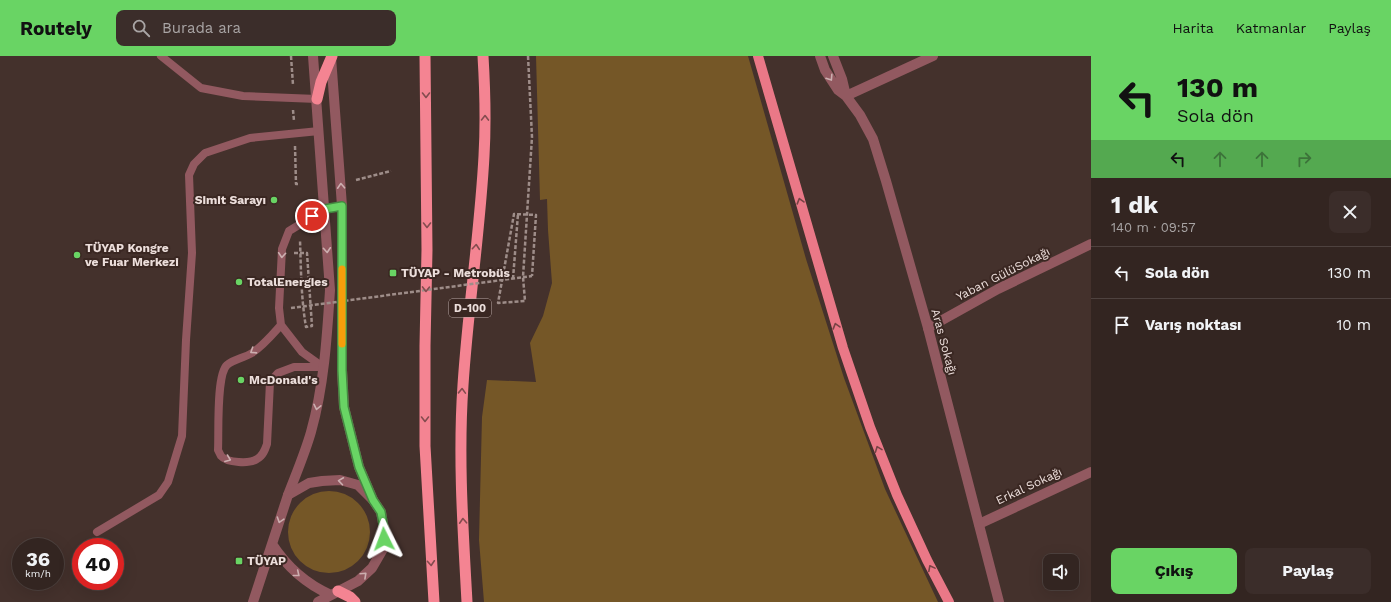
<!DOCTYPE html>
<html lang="tr">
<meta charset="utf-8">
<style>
body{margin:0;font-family:"Work Sans",sans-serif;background:#3b2d2a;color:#f1f3f6;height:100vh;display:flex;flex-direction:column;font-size:15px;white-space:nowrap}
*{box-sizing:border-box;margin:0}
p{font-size:13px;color:#a9a5a5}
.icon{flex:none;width:22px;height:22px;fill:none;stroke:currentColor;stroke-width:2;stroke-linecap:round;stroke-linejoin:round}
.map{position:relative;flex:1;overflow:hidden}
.side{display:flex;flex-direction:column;background:#332521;width:300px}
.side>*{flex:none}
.top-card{background:#69d464;color:#111;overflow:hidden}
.controls{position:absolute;left:1043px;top:498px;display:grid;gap:8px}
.controls a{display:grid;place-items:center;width:36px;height:36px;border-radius:8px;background:#332521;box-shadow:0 4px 16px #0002,0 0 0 1px #4e423f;font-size:20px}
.speed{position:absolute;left:12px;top:482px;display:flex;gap:8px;font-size:20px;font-weight:700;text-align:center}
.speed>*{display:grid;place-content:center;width:52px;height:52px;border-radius:50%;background:#332521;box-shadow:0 4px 16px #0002,0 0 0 1px #4e423f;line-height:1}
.speed small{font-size:10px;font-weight:400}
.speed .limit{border:6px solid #d22;background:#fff;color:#111}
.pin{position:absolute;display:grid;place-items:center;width:34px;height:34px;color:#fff;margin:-17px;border:2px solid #fff;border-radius:50%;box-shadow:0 1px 4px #0007}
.me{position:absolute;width:44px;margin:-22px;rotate:357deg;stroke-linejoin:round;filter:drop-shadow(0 0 3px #0008)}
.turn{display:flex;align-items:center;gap:14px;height:84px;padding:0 20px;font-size:18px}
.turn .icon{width:52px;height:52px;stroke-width:2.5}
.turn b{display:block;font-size:28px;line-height:34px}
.lanes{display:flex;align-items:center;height:38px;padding:0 20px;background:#0003;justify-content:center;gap:20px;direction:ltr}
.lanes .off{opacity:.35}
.round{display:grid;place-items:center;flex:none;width:42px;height:42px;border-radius:8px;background:#3b2d2a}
.summary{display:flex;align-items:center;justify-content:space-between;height:68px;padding:0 20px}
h1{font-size:24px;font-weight:700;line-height:30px}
.action{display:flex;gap:8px;margin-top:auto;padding:8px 20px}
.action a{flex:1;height:46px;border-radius:8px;background:#69d464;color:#111;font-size:16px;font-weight:700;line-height:46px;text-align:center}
.action a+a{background:#3b2d2a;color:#f1f3f6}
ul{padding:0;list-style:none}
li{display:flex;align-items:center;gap:12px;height:52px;padding:0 20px;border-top:1px solid #4e423f}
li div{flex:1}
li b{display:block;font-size:15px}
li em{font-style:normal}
header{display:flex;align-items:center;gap:24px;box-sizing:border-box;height:56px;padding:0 20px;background:#69d464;color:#111}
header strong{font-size:19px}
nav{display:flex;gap:22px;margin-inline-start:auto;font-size:14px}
.search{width:280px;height:36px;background:#3b2d2a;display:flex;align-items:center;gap:10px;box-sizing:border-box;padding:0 14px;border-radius:8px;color:#a9a5a5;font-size:15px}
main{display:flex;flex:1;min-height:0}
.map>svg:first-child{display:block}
</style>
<header>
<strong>Routely</strong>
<div class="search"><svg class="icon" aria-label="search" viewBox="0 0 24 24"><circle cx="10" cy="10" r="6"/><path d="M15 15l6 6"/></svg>Burada ara</div>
<nav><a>Harita</a><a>Katmanlar</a><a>Paylaş</a></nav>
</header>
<main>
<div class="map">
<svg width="1091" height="546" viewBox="0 0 1091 546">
<rect width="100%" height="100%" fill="#44312c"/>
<path fill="#755727" d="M536,0h212l58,203 38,119 41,111 53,113h-454l-5,-62 3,-123 5,-37 49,2 -6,-39 13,-27 9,-33 -4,-53 -1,-31 -7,1z
M288 476a41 41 0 1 1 82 0a41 41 0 1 1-82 0Z"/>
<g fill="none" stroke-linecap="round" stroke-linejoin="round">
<path stroke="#9e8d89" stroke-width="2.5" stroke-dasharray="4 2" stroke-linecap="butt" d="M291,0l2,29
M528,0l4,81 -9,140 2,24 -27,2 16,-89 22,1 -4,61
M293,54l1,11
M295,90l1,38h4
M356,124l35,-9
M294,197h13l5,73 -6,1c-5,-29 -5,-58 -6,-87
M513,223l5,-65"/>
<path stroke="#925960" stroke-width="8" d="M161,0l40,32 42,8 74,3
M281,269c-9,10 -18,21 -29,28 -8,5 -18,6 -25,12 -11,10 -8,68 -9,85 1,2 2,4 3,6 6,7 29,8 36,3 6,-3 8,-9 10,-15l3,-62 8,-9 16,-6h29
M323,311l-21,-15 -21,-27 -2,-17 3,-59 7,-18 36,-22
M97,476l62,-37 9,-13 14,-46 4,-96 6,-87 -3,-78 5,-11 11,-11 45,-15 69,-7"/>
<path stroke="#925960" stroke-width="10" d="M331,1l11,149v164l2,37 15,60 14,33
M928,272l70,-39 93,-45
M288,439c8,-21 17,-42 23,-63 13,-46 16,-95 19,-142l-17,-234
M979,468l112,-52"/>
<path stroke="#925960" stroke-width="10" d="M820,0l5,14 13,20 8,6 14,19 13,24 13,42 42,147 71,274
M833,0l9,23 4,17
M846,40l87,-40
M272,488c15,23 34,40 59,51
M253,546l35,-107 21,-12 13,-2 18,-1 18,5 15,15 8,12 3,17 -1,20 -11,19 -14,13 -40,21"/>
<path stroke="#ea7887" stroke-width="10" d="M758,0l85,292 27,79 27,68 30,65 22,42"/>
<path stroke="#f48492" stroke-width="11" d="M425,0l2,194 -2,96v100l9,156
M317,43l4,-17 11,-26
M338,535l12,6 5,5
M467,546c-4,-73 -9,-145 -4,-217 5,-77 17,-153 21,-229 2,-34 1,-67 -1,-100"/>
<path stroke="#9e8d89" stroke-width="2.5" stroke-dasharray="4 2" stroke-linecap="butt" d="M291,252l241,-32"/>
</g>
<defs><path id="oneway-chevron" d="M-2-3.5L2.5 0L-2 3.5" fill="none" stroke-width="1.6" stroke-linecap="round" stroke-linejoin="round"/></defs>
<g stroke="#ccafb0">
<use href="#oneway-chevron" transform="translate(830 22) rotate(57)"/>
<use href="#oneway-chevron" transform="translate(341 130) rotate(-93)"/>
<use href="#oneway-chevron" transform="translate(327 194) rotate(86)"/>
<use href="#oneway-chevron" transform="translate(282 199) rotate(94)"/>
<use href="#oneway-chevron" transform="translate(253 295) rotate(147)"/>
<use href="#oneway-chevron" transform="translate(317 351) rotate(102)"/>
<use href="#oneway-chevron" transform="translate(228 403) rotate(21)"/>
<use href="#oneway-chevron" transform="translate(341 425) rotate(-172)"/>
<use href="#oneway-chevron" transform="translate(280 464) rotate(108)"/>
<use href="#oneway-chevron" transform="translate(297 518) rotate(39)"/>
<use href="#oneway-chevron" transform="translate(364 519) rotate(-43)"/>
</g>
<g stroke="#844c4f">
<use href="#oneway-chevron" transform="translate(426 39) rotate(90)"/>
<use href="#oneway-chevron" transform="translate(485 62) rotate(-89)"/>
<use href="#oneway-chevron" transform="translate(427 169) rotate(90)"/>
<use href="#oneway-chevron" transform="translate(476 191) rotate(-85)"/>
<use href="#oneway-chevron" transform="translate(426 233) rotate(91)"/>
<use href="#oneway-chevron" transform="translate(462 335) rotate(-88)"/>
<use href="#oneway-chevron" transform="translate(425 363) rotate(90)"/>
<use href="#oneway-chevron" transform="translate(463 465) rotate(-93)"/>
<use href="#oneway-chevron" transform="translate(431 507) rotate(86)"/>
</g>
<g stroke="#784345">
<use href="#oneway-chevron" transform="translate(800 145) rotate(-106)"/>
<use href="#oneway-chevron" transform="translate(836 270) rotate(-106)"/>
<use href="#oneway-chevron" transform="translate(878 393) rotate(-111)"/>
<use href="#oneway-chevron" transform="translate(931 512) rotate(-118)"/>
</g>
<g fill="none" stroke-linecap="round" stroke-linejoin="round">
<g stroke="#448a41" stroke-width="10">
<path id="route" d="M312,160l13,-7 17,-3v164l2,37 15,60 14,33 8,12 3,17v10"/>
</g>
<use href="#route" stroke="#69d464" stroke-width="7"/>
<path stroke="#f59e0b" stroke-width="7" d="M342,288v-75"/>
</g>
<g fill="#69d464" stroke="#3a2722" stroke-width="1.5">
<circle cx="274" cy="144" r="4"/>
<circle cx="77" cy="199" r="4"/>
<rect x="389" y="213" width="8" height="8" rx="2"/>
<circle cx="239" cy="226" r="4"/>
<circle cx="241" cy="324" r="4"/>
<rect x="235" y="501" width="8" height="8" rx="2"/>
</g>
<g text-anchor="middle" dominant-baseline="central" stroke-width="4" stroke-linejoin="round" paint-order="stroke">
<rect fill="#3a2722" stroke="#b7a7a4" stroke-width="1" x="449" y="243" width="42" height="18" rx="3"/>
<g font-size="11" font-weight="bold" fill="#ecdedb">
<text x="470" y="252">D-100</text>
</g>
<g font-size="12" font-weight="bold" fill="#ecdedb" stroke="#3a2722" text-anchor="start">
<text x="266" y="144" text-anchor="end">Simit Sarayı</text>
<text x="85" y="192">TÜYAP Kongre<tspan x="85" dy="14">ve Fuar Merkezi</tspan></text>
<text x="401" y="217">TÜYAP - Metrobüs</text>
<text x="247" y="226">TotalEnergies</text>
<text x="249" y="324">McDonald's</text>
<text x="247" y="505">TÜYAP</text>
</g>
<g font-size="12" fill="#ecdedb" stroke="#3a2722">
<text transform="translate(1003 218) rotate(-27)">Yaban GülüSokağı</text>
<text transform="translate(944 286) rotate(75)">Aras Sokağı</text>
<text transform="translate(1029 430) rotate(-25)">Erkal Sokağı</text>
</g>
</g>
</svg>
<div class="controls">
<a><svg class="icon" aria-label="sound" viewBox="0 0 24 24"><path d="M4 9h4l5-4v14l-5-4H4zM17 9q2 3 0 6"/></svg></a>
</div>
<div class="speed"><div>36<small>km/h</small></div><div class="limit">40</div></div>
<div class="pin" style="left:312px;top:160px;background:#d93025"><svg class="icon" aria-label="arrive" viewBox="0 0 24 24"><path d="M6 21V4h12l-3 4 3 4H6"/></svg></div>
<svg class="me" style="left:384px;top:483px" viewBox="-20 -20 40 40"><path d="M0-17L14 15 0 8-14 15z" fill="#69d464" stroke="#fff" stroke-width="4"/></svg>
</div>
<section class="side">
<div class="top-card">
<div class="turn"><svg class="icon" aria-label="left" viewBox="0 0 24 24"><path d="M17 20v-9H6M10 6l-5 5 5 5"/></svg><div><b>130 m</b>Sola dön</div></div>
<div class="lanes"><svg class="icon" aria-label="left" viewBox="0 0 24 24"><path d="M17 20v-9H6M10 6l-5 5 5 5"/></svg><svg class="icon off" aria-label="ahead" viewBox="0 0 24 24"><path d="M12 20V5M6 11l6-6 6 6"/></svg><svg class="icon off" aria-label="ahead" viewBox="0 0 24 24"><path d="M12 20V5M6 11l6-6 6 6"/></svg><svg class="icon off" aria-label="right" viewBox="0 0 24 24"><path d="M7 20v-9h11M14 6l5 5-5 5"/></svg></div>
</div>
<div class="summary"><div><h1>1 dk</h1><p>140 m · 09:57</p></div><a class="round"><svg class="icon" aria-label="close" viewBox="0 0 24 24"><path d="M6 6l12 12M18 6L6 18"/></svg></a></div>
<ul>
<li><svg class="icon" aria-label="left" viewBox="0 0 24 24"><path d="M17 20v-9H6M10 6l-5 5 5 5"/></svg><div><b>Sola dön</b></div><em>130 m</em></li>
<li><svg class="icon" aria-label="arrive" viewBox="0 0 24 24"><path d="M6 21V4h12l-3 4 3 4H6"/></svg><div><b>Varış noktası</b></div><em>10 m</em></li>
</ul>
<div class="action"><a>Çıkış</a><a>Paylaş</a></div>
</section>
</main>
